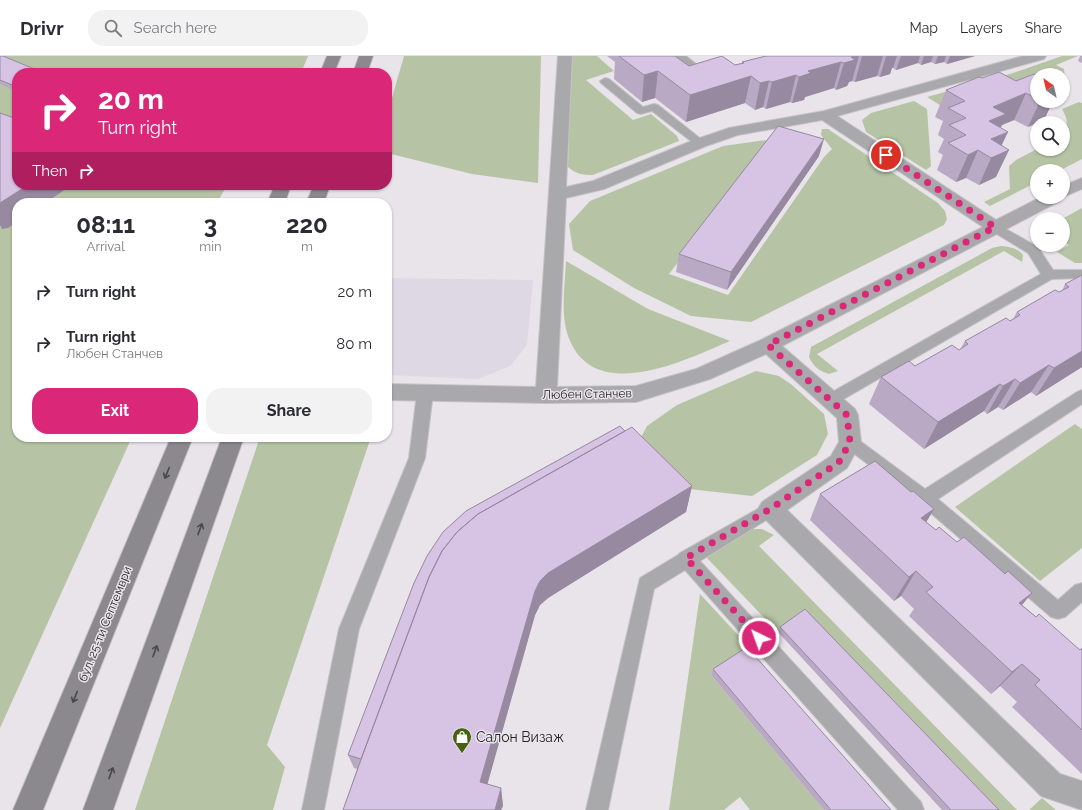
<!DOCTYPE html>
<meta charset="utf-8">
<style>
body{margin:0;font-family:Raleway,sans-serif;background:#f2f2f3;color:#2b2b33;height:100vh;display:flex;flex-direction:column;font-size:15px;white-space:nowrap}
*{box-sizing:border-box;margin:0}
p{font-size:13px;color:#7c7c81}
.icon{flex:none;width:22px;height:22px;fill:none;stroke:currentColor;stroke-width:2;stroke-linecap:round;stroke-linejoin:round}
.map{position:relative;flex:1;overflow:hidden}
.side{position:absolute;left:12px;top:142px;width:380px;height:244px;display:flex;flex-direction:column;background:#fff;border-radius:16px;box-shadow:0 1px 3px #0004}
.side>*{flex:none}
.guide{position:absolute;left:12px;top:12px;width:380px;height:122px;border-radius:16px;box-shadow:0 1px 3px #0004;background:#db2777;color:#fff;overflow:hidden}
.needle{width:26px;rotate:326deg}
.controls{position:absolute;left:1030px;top:12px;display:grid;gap:8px}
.controls a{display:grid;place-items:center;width:40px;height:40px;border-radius:50%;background:#fff;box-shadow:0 1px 3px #0004;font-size:20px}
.pin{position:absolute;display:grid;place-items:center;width:34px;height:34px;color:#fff;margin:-17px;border:2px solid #fff;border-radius:50%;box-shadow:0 1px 4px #0007}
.me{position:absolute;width:44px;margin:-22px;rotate:318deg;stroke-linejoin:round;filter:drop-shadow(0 0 3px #0008)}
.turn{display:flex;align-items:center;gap:14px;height:84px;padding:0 20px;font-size:18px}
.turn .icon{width:52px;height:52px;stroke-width:2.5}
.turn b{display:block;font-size:28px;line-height:34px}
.then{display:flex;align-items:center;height:38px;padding:0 20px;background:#0003;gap:8px;font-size:15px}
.eta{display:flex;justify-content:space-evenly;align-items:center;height:68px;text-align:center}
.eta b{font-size:24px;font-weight:700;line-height:28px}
.button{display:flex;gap:8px;margin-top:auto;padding:8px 20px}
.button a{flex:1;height:46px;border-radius:16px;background:#db2777;color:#fff;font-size:16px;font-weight:700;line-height:46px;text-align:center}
.button a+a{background:#f2f2f3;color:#2b2b33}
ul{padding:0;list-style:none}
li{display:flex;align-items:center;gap:12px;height:52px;padding:0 20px}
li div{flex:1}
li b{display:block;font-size:15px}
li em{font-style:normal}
header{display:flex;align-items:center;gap:24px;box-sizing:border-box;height:56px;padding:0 20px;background:#fff;border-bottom:1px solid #e1e1e2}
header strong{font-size:19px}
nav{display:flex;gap:22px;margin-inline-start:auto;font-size:14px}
.search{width:280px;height:36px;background:#f2f2f3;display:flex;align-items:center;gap:10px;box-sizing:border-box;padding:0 14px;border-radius:16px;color:#7c7c81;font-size:15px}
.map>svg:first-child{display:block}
</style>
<header>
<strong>Drivr</strong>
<div class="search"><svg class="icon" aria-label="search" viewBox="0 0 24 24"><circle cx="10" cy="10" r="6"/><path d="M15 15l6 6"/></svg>Search here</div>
<nav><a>Map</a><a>Layers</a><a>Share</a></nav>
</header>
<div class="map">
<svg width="1082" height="754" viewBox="0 0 1082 754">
<rect width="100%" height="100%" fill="#e8e4ea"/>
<path fill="#ded7e4" d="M387,222l146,2 -6,65 -17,21 -32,13 -91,-4z"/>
<path fill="#b6c4a5" d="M0,0h308l-7,17h-284v112h210l-10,18h-200v234h115l-132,291z
M404,0h137l-3,127 -66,-9 -81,-20c-13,-22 7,-74 13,-98z
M570,0h27l17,15 -28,9 47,40 18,-6 26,22 2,5 -86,34c-11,0 -17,-1 -25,-8z
M1062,0h16l-22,9 8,4 3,27 -4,2v-23h-26v17l-94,15 -16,-10 83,-23z
M914,45l13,8 4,57 -5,4 -60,-38 -4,-12 9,-7z
M1079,46l3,1v56l-23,12h-22v11l-47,24 -6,-4 26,-13 -1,-23 7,-6 21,-11h26c0,-4 -1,-9 0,-13 3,-14 7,-12 -1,-27z
M822,73h6l110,74 7,8 2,8 -3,6 -193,97 -60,-6 -57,-28 -61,-38 -4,-26 21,-23 133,-55 51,-7 -105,135 59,21 96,-138 8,-8 -11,-14z
M1082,152v55h-7l-18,-11 12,-7 -6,-4 -1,-22z
M1001,190c10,1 16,2 22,9l-1,7 -18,-11 -187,103 21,17 -9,3c-10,-3 -15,-7 -20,-17l2,-10 181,-99z
M566,205l82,48 82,32c-42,18 -131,62 -159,2 -12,-24 -6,-57 -5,-82z
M756,315l23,5 13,9 32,29 4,20 -11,21 -65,41 -63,-7 -50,-48 8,-15 30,-21z
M1075,368l7,5v119l-42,33 -85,-74z
M260,381h111l-104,308 18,22 -12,43h-138z
M751,473h11l12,6 -15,11 258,264h-27l-212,-178 -72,-75z
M700,538l50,54 -39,27 113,135h-74l-10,-13 -16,13h-55z
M1042,742l14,12h-27z"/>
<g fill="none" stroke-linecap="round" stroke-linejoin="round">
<g stroke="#c5c2c7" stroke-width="2">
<path id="lane" d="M675,0h11l20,16 -5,3 -4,-1z
M605,22l4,1 34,28 11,-3 4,1 48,38 -2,2h-8l-44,-34 -11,3 -4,-1 -36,-30 -1,-2z
M995,167l43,24 15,23h29v8l-30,1 -217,125 -5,2 -5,-2 -3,-4 3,-4 216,-122 -13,-21 -38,-23 -1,-3 1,-3z
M425,331l5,2 3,4 -8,65 -66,171 -35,181h-22l37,-181 70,-171 8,-65 3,-4z
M1082,334v14l-144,95 120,101 17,-15 7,-2v19l-17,15 -7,2 -7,-2 -132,-114 -75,-57 -2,-4 2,-4 6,-2 6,2 69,51 152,-97z
M770,446l6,2 3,5 -3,5 -76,47 221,241 3,8h-26l-213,-240 -31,19 -46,221h-22l54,-232 38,-23 2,-2z"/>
</g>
<g stroke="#c5c2c7" stroke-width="2">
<path id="street" d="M558,0h14l-6,131 27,-6 101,-41 35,-12 95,-17 199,-55h23l-2,3 -207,57 159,104 45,-23h21l-2,4 -278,145 73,63 3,6 3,27 -14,26 -60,42 273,264 22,7v29l-41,-14 -279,-280 -4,-7 4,-7 69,-46 8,-14 -2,-24 -71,-64 -56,25 -74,23 -90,1 -159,-3v-16l149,3zM822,64l161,107 -222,113 -65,29 -60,17 -79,1 9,-189 38,-9 102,-43 32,-11z
M1082,122v11l-19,8v-11z"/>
</g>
<g stroke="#c5c2c7" stroke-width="2">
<path id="secondary" d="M327,0h14l-7,17h-14z
M359,0h14l-6,17h-14z
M275,129h16l-6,18h-18z
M314,129h16l-6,18h-18z
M171,381h22l-150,373h-30z
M222,381h22l-131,373h-30z"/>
</g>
<use href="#lane" fill="#a9a8aa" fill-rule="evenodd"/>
<use href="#street" fill="#a9a8aa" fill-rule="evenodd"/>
<use href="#secondary" fill="#8b898d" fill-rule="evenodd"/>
</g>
<path fill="#b9a9c4" d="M0,0l17,17v19l-17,-8z
M607,0h68l14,10 46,-1 7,-2v-1l24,-6h209l-28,8 -3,-2 -9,2 -4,-2 -10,3 -3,-2 -22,7 -3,-2h-1l-2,6 -10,3 -3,-1 -22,6 -3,-1 -3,1 -2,4 -11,4 -2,-2 -29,9 -1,3 -12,3 -2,-1 -24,7 -3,-2 -8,3 -10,-7 -59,19 -31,-24 -13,4 -28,-23 1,-17z
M1080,0h2v7l-4,-2z
M1037,20v25h16l-9,19 -16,7 -14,-7 -12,5 -2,3 1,17 -5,32 -17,8 -13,-7 -10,4 -19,-12 6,-15 -5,-3 6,-13 -6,-4 5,-14 -8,-4 11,-27 36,-12 34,3z
M819,100l-92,134 -51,-18 3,-18z
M1082,219v92l-46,29 -5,-4 -28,18 -5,-3 -11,7 -3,-3 -60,38 -55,-45 12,-27 34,-11 44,-16 2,-2 4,-7 45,-20 3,-2 4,-7 45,-21 3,-7z
M625,375l67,55 -6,26 -138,86 -8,7 -5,10 -48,169 14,4 2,18 -2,4h-158l14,-41 -3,-1 -6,-13z
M911,436l23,17 -8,13 110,95 44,33 2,-2v126l-70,-67 5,-5 -17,-16 -9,8 -82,-78 5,-7 -13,-13 -7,5 -84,-81 10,-26z
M780,571l219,183h-57l-164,-178z
M713,613l178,141h-67l-113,-135z"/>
<path fill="#9689a0" d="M855,0h4l-7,25 -3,1 -2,4 -11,4 8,-27 7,-6z
M862,0h21l-6,20 -22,6z
M886,0h11l-4,12h-1l-2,6 -10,3z
M901,0h19l-2,7 -22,7z
M924,0h9l-2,6 -10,3z
M938,0h8l-2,6 -9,2z
M950,0h25l-28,8z
M841,6l-7,26 -29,9 -1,3 -12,3 7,-26 9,-6z
M658,15l-3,27 -13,4 2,-27z
M796,19l-6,27 -24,7 6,-27z
M751,20l-6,27 -59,19 4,-27z
M769,25l-6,26 -8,3 5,-27z
M1026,37l-12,27 -12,5 -6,12 12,-5 -11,23 12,-5 -13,27 -17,8 12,-27 -13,-10 15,-41z
M1040,45h13l-9,19 -16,7z
M824,83l-5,17 -92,134 4,-18z
M978,94l-12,28 -10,4 12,-27z
M28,129h44l-27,18h-28v19l-9,6 -6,1 -2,-4v-22z
M1082,295v16l-46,29 18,-28z
M1049,309l-18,27 -28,18 17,-27z
M1015,323l-17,28 -11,7 16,-28z
M1000,328l-16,27 -60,38 14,-27z
M692,430l-6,26 -138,86 -8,7 -5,10 -52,185 -3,-18 55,-191 5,-10 8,-8z
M934,453l-15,25 2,-16z
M916,515l-15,25 -7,5 15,-24z
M1032,537l-20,24 7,-14z
M1022,608l-22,22 -9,8 21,-22z
M501,732l2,18 -2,4h-6z"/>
<path fill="#d7c4e4" stroke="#9689a0" d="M0,0h3l41,17h-27v14l-17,-7z
M619,0h56l14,10 33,-10 13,9 9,-2 -2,-1 24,-6h89l-4,1 4,3 -11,3 -3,-1 -33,9 3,2 -12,4 -3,-2 -24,7 -3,-1 -9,2 -9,-7 -61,19 -32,-24 -14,4z
M999,16l17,9 18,-7 3,2v23l-11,-6 -33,14 13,7 -17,7 19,11 -17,7 18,11 -18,8 -13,-8 -10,5 -20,-12 18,-8 -17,-10 17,-7 -18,-10 17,-7 -19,-11 33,-13 3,1z
M0,57l17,6v66h11l-28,18z
M778,70l46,13 -93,133 -52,-18z
M1082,219v76l-28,17 -5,-3 -29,18 -5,-4 -12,7 -3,-2 -62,38 -57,-45 28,-16 6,5 37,-21 7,5 9,-6 -3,-3 41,-23 4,3 10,-6 -3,-3 38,-22 4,2 10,-5 -4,-3z
M620,370l5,5 -147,83 -21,18 -15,19 -13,26 -68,182 -13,-4 66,-172 13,-27 16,-24 23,-21z
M632,371l60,59 -144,87 -8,8 -5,10 -55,191 21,6 -6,22h-152l20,-56 66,-177 13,-26 15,-19 21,-18z
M875,405l36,31 2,-1 21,18 -13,9 15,12 3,-3 18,15 7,-5 41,37 3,-3 24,22 -13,10 17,14 3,-3 41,36 2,-2v82l-47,-45 5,-5 -18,-16 -10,8 -86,-80 7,-5 -17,-16 -7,6 -89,-83z
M805,553l194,201h-48l-171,-183z
M747,591l144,163h-60l-118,-141z"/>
<defs><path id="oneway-shaft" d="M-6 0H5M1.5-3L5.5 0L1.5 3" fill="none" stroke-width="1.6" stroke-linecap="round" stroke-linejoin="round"/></defs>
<g stroke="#49484b">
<use href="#oneway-shaft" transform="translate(167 417) rotate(112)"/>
<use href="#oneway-shaft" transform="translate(200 473) rotate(-70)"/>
<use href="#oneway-shaft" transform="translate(155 595) rotate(-70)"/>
<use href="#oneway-shaft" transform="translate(75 641) rotate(112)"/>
<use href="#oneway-shaft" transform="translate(111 717) rotate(-70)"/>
</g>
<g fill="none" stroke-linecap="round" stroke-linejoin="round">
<path stroke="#db2777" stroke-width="7" stroke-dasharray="0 12.6" d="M759,582l-73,-80 84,-49 69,-47 11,-20 -3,-27 -79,-70 227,-118 -109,-72"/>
</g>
<defs>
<g id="shop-pin" transform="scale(1)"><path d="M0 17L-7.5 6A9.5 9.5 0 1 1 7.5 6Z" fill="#466112" stroke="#e8e4ea"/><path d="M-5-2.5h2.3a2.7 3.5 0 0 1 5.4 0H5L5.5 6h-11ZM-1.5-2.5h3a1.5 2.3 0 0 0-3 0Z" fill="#fff"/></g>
</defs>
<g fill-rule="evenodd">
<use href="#shop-pin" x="462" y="681"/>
</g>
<g text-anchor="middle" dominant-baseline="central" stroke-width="3" stroke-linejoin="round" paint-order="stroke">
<g font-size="12" fill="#262527" stroke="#e8e4ea">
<text transform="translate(587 338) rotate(-1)">Любен Станчев</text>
<text transform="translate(105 568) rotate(-68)">бул. 25-ти Септември</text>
</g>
<g font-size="14" fill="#262527" stroke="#e8e4ea" text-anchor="start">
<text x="476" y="681">Салон Визаж</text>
</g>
</g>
</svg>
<div class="controls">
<a><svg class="needle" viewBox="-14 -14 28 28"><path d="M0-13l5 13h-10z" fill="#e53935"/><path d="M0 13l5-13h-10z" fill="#7c7c81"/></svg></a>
<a><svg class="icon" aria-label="search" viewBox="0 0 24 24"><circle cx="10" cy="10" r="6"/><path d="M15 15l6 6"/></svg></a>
<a>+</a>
<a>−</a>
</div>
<div class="pin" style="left:886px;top:99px;background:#d93025"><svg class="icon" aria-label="arrive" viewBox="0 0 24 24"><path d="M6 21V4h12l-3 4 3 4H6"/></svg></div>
<svg class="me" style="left:759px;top:582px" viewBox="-20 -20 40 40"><circle r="17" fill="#db2777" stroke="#fff" stroke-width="3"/><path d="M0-11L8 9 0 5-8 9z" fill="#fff"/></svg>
<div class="guide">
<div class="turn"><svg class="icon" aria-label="right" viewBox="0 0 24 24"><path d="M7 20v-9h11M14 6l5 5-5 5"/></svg><div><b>20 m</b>Turn right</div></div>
<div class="then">Then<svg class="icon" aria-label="right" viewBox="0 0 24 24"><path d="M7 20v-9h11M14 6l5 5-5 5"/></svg></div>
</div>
<section class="side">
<div class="eta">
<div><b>08:11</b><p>Arrival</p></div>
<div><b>3</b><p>min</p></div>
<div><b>220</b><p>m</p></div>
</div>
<ul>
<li><svg class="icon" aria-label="right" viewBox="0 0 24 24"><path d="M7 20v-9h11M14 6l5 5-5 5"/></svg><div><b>Turn right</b></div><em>20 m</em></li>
<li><svg class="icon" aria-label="right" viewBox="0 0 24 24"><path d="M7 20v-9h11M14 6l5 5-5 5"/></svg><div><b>Turn right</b><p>Любен Станчев</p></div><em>80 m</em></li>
</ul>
<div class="button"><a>Exit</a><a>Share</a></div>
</section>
</div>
